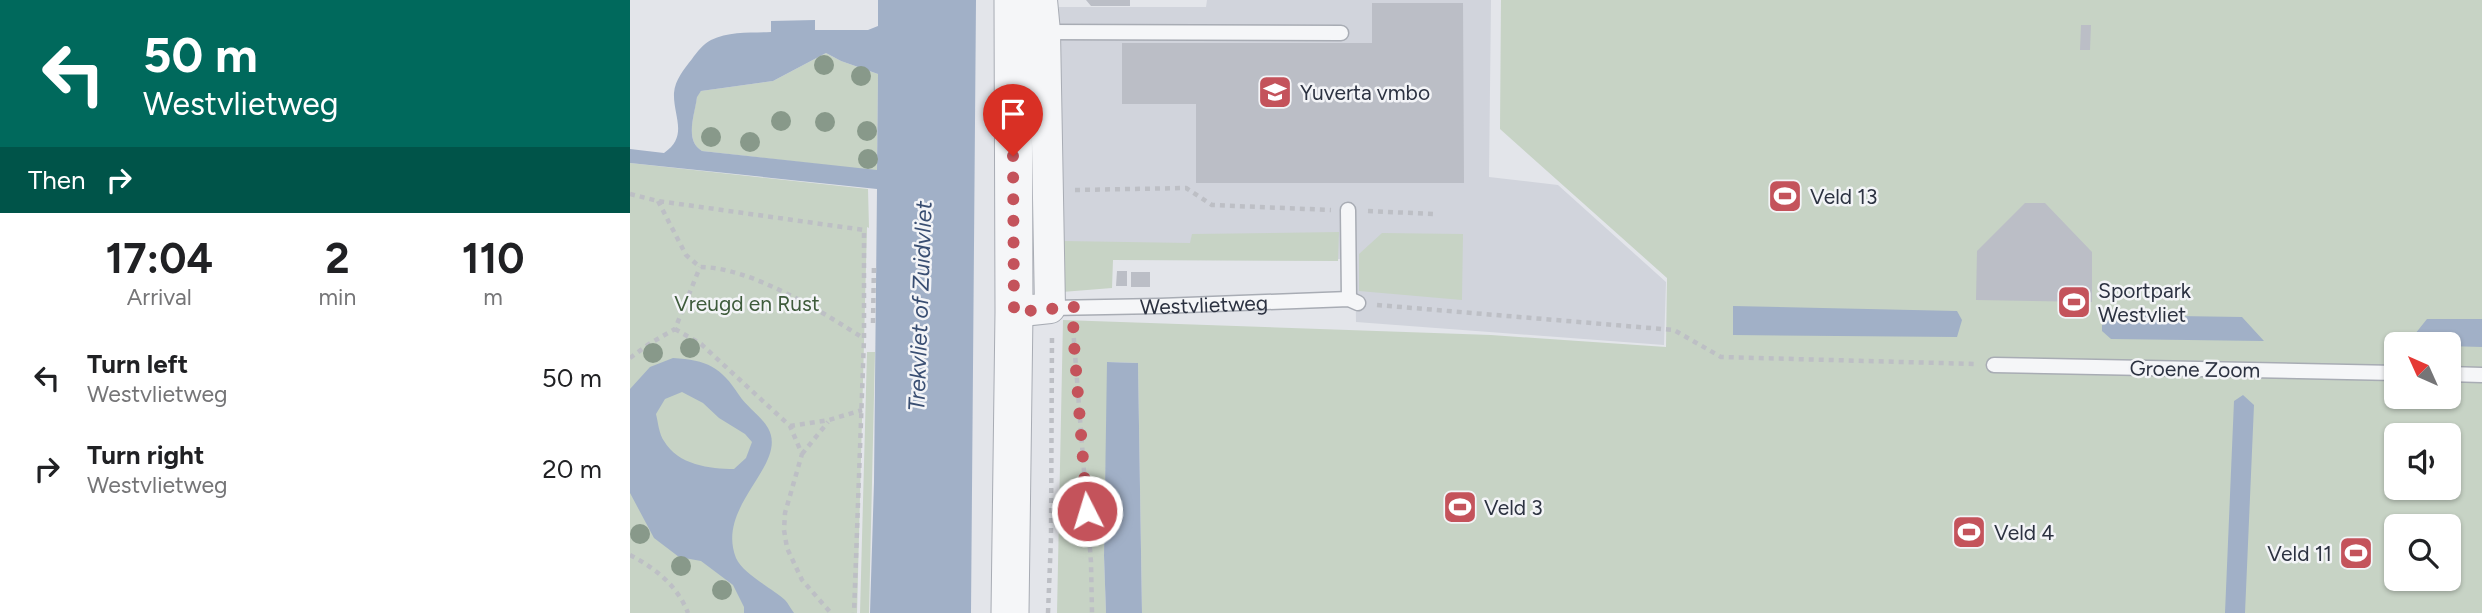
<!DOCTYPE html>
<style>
body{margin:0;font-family:Figtree,sans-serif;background:#f6f6f6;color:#202124;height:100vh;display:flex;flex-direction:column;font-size:26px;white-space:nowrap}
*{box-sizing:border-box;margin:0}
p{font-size:23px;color:#757577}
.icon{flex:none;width:38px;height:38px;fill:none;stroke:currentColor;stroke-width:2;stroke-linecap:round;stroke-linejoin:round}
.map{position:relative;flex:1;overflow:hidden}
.side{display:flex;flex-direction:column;background:#fff;width:630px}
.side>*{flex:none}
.guide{background:#00695c;color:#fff;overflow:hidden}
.needle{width:46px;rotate:315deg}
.controls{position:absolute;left:1754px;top:332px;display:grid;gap:14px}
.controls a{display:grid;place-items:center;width:77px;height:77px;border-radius:10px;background:#fff;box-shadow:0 2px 5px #0004;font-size:35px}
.pin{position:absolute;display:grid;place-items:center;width:60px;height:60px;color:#fff;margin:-72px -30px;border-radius:50% 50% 50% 0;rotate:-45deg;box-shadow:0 0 7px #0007}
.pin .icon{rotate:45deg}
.me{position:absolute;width:77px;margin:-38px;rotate:355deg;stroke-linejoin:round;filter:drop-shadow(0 0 5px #0008)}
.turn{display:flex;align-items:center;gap:24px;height:147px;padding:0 28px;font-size:32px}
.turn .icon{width:91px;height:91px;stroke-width:2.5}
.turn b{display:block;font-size:49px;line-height:60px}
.then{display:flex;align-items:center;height:66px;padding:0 28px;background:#0003;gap:14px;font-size:26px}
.eta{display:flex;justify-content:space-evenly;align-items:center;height:119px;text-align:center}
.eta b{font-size:42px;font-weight:700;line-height:49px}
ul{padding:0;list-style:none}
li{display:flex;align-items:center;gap:21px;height:91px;padding:0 28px}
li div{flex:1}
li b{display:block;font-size:26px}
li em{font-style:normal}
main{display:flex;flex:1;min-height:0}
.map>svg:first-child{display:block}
</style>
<main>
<section class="side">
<div class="guide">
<div class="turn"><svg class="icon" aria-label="left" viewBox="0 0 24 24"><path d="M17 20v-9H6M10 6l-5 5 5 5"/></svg><div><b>50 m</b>Westvlietweg</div></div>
<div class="then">Then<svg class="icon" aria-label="right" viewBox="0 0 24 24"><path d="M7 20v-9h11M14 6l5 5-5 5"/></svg></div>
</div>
<div class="eta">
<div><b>17:04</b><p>Arrival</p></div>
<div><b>2</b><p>min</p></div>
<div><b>110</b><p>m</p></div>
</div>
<ul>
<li><svg class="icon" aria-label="left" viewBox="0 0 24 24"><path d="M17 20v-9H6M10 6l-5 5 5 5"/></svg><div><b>Turn left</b><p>Westvlietweg</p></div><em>50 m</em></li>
<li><svg class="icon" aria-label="right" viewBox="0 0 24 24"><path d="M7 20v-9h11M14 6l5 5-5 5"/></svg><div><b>Turn right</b><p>Westvlietweg</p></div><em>20 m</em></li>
</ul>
</section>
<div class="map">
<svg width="1852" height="613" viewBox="0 0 1852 613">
<rect width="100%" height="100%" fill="#e3e5ea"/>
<path fill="#d1d4dc" d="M577,0h284l-2,177 69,8 108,97 -2,63 -308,-23 -1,-63h-294l-2,-252h147z"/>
<path fill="#c7d3c5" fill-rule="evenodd" d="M871,0h981v613h-1340l-4,-250 -30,-1 -4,194 2,57h-49l6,-293 428,15 175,12 1,-69 -167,-149zM1766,345h52v52h-52zM1766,436h52v52h-52zM1766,527h52v52h-52z
M196,53l15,8 37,13 -1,97 -175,-20c-18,-10 -7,-38 -5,-55l4,-5 72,-10z
M0,163l238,26 1,39 -2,-1 -10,386h-227z
M709,232l-1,29 -225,-1 -1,28 -50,4 1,-51 127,2 2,-9z
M752,233l81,1 -1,66 -103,-9v-37z
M237,352h8l-6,261h-9z"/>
<path fill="#a1b0c7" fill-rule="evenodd" d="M248,0h98l-5,613h-101l4,-131 3,-293 -247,-26v-14l34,4c25,-17 9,-37 10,-60 1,-13 10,-24 18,-34 5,-7 11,-15 19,-19 18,-9 41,-7 60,-8v-11l44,-1v10h53l10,-4zM196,53l15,8 37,13 -1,96 -175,-19c-18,-10 -7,-37 -5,-54l4,-6 72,-10z
M1103,306l224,5 5,9 -5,17 -224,-2z
M1481,315l131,2 22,24 -153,-2 -9,-8v-6z
M1797,319h55v28l-71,-2v-6z
M43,358c34,2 48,9 66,37 8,12 22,21 29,33 21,37 -53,77 -32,130 7,16 36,30 49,42 3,3 6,9 9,13h-50v-6l-11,-22 -32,-24 -22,-4 -25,-19 -24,-45v-104l20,-22zM52,392l21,11 16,15 26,16 7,8 -6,16 -12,11c-24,0 -56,-4 -70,-28 -5,-7 -6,-19 -8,-27l9,-15z
M477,362l31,1 4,250h-36l-2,-57z
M1613,395l11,10 -9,208h-20l9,-212z"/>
<path fill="#bbbec6" d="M456,0h44v6h-39z
M742,3h91l1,180h-268v-79h-74v-61h250z
M1451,25h10l-1,25h-10z
M1395,203h20l47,49v50l-116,-2 1,-49z
M487,271h10v15h-11z
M501,272h19v15h-19z"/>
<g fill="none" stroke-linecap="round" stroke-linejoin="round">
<g stroke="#a8acb4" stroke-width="17">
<g id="service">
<path d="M415,32l296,1"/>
<path d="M718,210l1,89"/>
<path id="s1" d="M420,308l110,-2 189,-7 9,4"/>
<path d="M1364,365l402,8"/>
<path d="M1818,374l34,1"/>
</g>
</g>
<g stroke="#a8acb4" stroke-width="32">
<path id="minor" d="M384,312l36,-4 -5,-276 -3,-32"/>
</g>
<g stroke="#a8acb4" stroke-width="39">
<path id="tertiary" d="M380,613l4,-301 -1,-312"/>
</g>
<path stroke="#bdbfc5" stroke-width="4.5" stroke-dasharray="5 5" stroke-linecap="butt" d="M445,190l111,-2 26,17 119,5
M0,194l28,7 206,29v109l-10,274
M28,201l28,54 14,12c50,0 121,44 163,71
M738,211l65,3
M747,305l297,25 47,27 255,7
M243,323l1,-60
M443,328l18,234 1,51
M45,329l26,15 89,82 12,28 -17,59 -1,17 3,18 15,32 29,33
M0,358l19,-14 26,-15 25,-62
M160,426l39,-6 33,-10
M172,454l26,-32
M0,555c25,13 47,30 58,58
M418,613l3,-75 1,-204"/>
<use href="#service" stroke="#f5f6f8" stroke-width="14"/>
<use href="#minor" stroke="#f5f6f8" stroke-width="30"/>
<use href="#tertiary" stroke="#f5f6f8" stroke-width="37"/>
</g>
<g fill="#88998a">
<circle cx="194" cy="65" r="10"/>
<circle cx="231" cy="76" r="10"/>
<circle cx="151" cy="121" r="10"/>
<circle cx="195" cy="122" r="10"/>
<circle cx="237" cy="131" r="10"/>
<circle cx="81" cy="137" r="10"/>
<circle cx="120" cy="142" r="10"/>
<circle cx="238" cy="159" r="10"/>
<circle cx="60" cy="348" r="10"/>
<circle cx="23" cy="353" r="10"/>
<circle cx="10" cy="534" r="10"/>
<circle cx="51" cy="566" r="10"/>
<circle cx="92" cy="590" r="10"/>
</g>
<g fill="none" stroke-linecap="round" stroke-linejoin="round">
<path stroke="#c4535b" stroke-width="12" stroke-dasharray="0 21.6" d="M383,156l1,156 61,-5 -2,24 14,180"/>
</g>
<defs>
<g id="school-square" transform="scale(1.75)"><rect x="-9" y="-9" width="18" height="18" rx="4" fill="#c4535b" stroke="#f3f4f7"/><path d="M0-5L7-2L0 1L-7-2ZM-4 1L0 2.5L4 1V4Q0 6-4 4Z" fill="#fff"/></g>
<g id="stadium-square" transform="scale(1.75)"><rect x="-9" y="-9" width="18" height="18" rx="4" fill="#c4535b" stroke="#f3f4f7"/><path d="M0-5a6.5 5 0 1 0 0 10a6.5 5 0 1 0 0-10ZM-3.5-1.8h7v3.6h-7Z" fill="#fff"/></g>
</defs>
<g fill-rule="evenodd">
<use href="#school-square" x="645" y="92"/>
<use href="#stadium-square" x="1155" y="196"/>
<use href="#stadium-square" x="1444" y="302"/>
<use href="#stadium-square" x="830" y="507"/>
<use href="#stadium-square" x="1339" y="532"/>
<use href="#stadium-square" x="1726" y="553"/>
</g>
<g text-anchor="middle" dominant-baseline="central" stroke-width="5" stroke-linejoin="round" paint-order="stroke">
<g font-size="21" fill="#2c3241" stroke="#f3f4f7" text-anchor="start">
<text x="670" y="92">Yuverta vmbo</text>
<text x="1180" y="196">Veld 13</text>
<text x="1468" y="290">Sportpark<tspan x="1468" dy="24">Westvliet</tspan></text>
<text x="854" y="507">Veld 3</text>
<text x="1364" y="532">Veld 4</text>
<text x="1702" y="553" text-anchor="end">Veld 11</text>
</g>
<g font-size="21" fill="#3e5b3b" stroke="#f3f4f7">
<text x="117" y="303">Vreugd en Rust</text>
</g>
<g font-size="21" fill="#2c3241" stroke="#f3f4f7">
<text stroke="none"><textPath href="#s1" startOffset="154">Westvlietweg</textPath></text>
<text transform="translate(1565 369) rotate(1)">Groene Zoom</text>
</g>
<g font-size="23" font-style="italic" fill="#394e72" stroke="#f3f4f7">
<text transform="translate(290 306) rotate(-88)">Trekvliet of Zuidvliet</text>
</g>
</g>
</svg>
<div class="controls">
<a><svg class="needle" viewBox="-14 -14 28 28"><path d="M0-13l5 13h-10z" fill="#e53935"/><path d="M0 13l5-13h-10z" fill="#757577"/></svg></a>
<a><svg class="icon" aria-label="sound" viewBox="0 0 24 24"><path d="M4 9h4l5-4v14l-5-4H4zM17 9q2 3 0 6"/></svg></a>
<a><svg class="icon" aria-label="search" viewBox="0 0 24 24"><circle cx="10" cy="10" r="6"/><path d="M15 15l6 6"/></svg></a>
</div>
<div class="pin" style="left:383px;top:156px;background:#d93025"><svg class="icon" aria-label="arrive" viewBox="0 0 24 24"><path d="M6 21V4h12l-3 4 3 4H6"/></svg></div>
<svg class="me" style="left:457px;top:511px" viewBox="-20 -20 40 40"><circle r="17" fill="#c4535b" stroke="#fff" stroke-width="3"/><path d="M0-11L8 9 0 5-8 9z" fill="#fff"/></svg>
</div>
</main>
